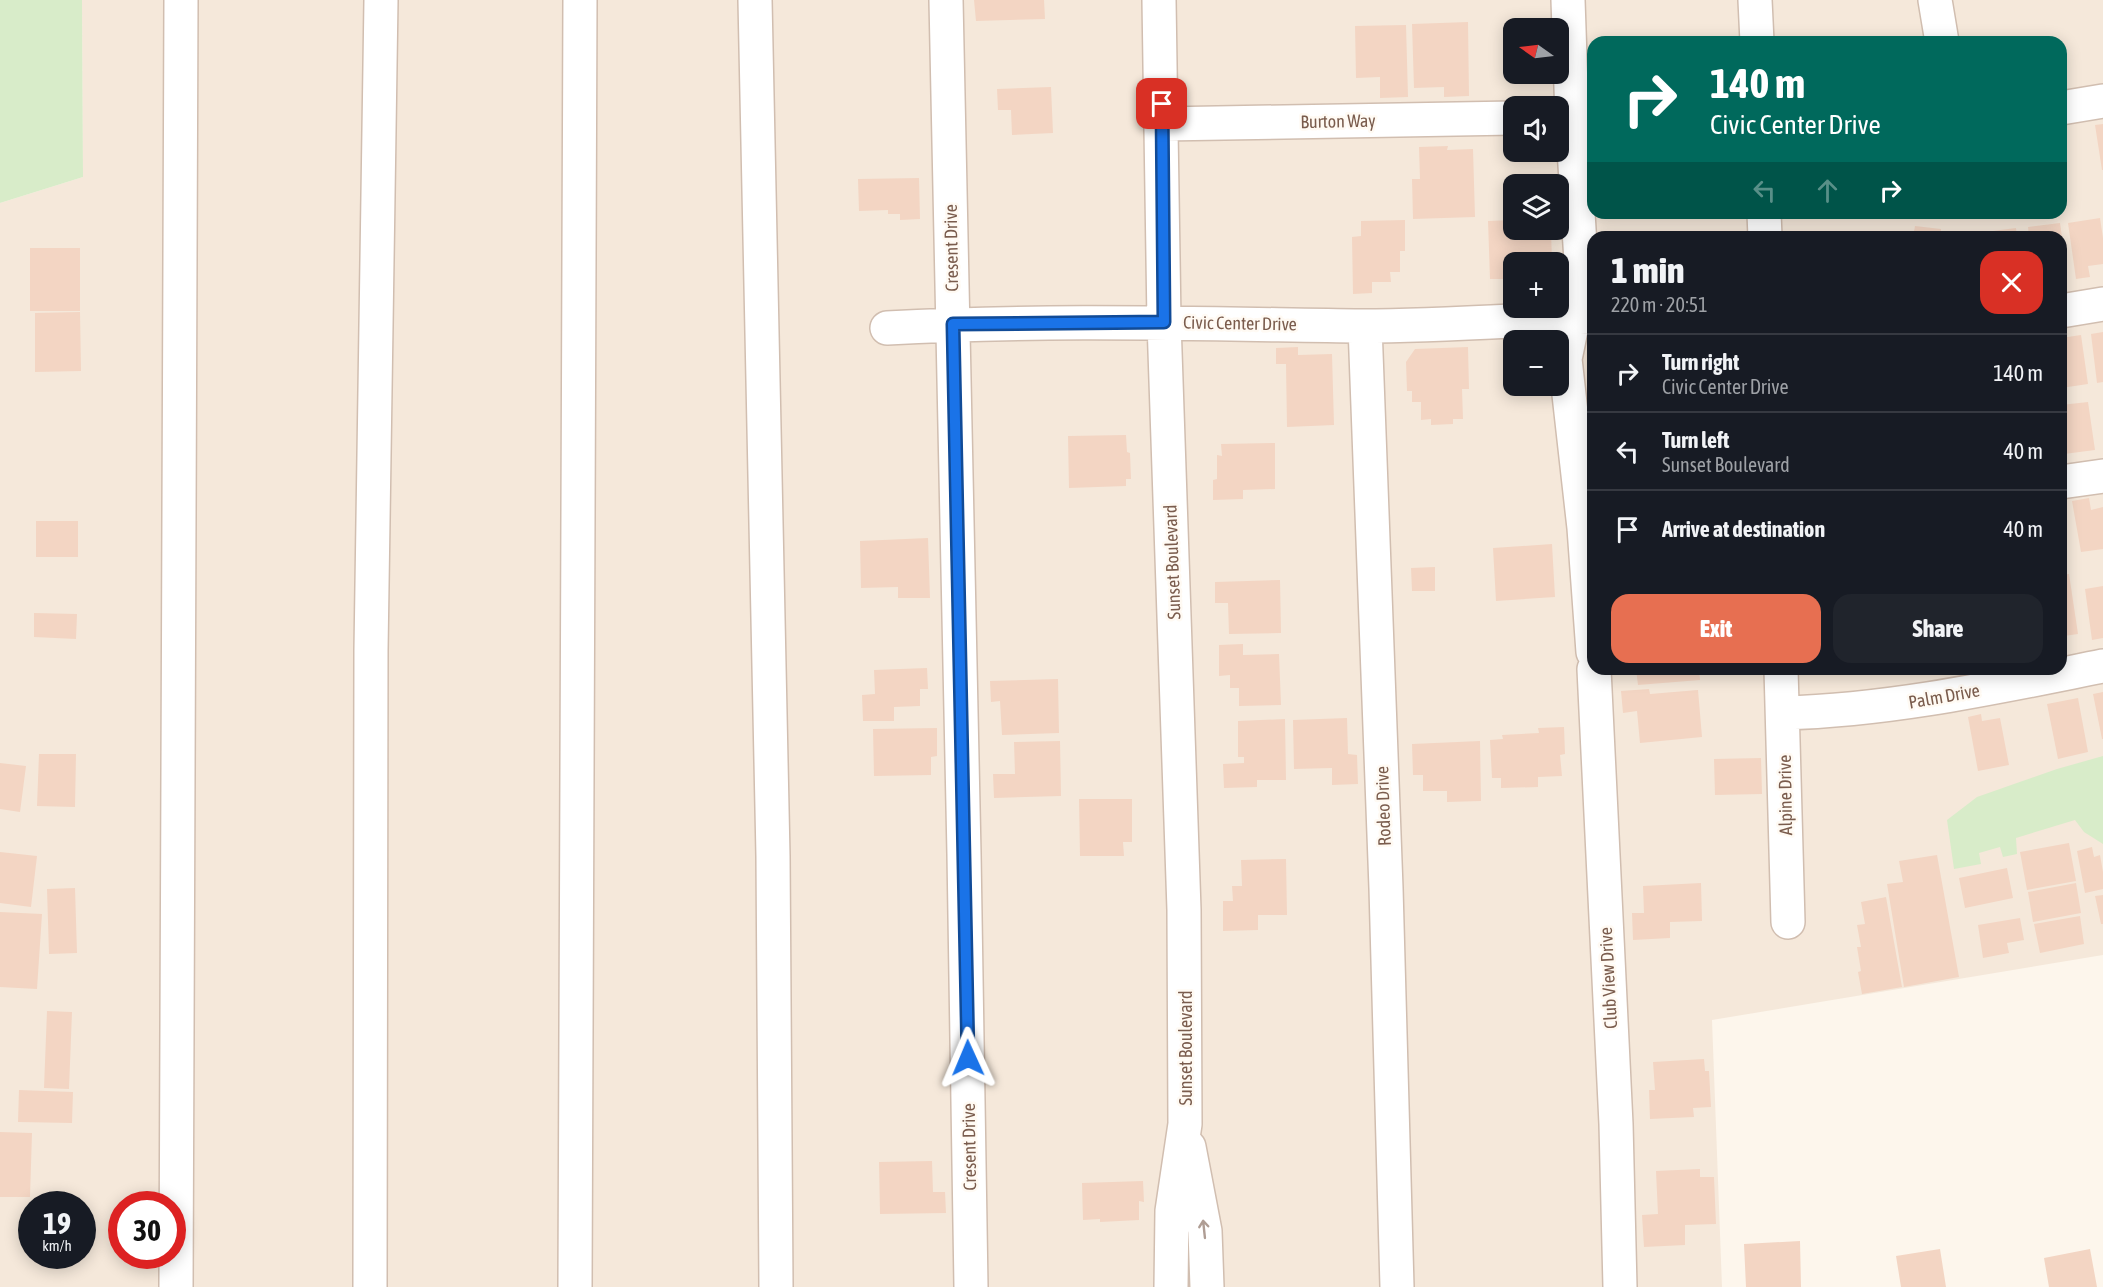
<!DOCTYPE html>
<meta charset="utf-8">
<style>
body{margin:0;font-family:"Asap Condensed",sans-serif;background:#20242c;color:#f1f3f6;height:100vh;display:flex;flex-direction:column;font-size:22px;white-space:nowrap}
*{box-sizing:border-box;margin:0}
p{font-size:20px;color:#9ea1a6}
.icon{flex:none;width:33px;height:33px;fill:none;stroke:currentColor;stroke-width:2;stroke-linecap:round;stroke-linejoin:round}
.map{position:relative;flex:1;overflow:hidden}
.sheet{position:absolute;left:1587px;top:231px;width:480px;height:444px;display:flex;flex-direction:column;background:#171b24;border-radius:18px;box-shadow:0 3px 15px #0003}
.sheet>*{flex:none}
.top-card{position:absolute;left:1587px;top:36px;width:480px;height:183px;border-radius:18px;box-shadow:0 3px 15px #0003;background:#00695c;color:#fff;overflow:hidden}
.needle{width:39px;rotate:284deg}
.controls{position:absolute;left:1503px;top:18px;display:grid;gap:12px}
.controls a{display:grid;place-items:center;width:66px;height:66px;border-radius:12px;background:#171b24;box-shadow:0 3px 15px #0003;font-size:30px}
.speed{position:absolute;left:18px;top:1191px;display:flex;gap:12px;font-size:30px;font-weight:700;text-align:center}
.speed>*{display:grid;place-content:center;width:78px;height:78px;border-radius:50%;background:#171b24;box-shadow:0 3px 15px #0003;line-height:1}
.speed small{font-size:15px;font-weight:400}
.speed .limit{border:9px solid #d22;background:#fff;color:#111}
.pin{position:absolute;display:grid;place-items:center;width:51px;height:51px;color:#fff;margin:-26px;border-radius:12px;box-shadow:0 3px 9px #0006}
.me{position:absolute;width:66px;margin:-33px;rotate:359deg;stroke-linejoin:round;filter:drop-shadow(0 0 4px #0008)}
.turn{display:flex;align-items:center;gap:21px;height:126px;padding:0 24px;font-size:27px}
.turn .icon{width:78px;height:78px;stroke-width:2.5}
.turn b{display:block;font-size:42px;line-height:51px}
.lanes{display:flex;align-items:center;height:57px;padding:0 24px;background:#0003;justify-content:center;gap:30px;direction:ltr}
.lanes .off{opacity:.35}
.round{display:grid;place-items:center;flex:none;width:63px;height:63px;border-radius:18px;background:#20242c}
.overview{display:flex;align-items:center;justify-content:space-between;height:102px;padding:0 24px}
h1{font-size:36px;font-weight:800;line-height:45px}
.action{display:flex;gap:12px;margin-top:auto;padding:12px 24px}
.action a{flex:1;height:69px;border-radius:18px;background:#e76f51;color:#fff;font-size:24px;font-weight:800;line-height:69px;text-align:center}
.action a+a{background:#20242c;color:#f1f3f6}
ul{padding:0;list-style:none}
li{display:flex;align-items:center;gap:18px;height:78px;padding:0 24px;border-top:2px solid #363941}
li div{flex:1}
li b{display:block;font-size:22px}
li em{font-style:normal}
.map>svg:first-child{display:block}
</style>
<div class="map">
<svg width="2103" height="1287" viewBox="0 0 2103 1287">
<rect width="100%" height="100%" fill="#fdf6ec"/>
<path fill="#f5e8da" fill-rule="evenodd" d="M82,0h2021v955l-391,65 10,267h-1722v-1084l83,-26zM1514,28h44v46h-44zM1593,42h468v171h-468zM1514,106h44v46h-44zM1514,184h44v46h-44zM1593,237h468v432h-468zM1514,262h44v46h-44zM1514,340h44v46h-44zM32,1204h50v52h-50zM122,1204h50v52h-50z"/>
<path fill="#d8ecc9" d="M0,0h82l1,177 -83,26z
M2103,756v88l-19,-12 -9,-12 -59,18 1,16 -14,3 -3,-10 -21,6 2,11 -27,5 -7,-49 30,-23 80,-28z"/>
<path fill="#f3d5c3" d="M974,0h70l1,19 -69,2z
M1468,22l1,74 -25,1v-10l-30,1 -2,-64z
M1406,25l2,72 -28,1v-21l-24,1 -1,-52z
M1051,87l2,46 -41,2 -1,-25h-13l-1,-21z
M2103,124v46h-1l-7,-45z
M1448,146l-1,4 26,-1 2,68 -62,2 -1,-40h8l-1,-32z
M919,178l1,41 -20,1v-6h-12v-4l-29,1 -1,-32z
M2100,218l3,20v26l-15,2 2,11 -14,2 -8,-56z
M1405,220v31h-5v21h-10l1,10h-19v11l-19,1 -1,-57 9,-1v-15z
M1514,220v10h37l1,32h-38v17h-24l-2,-58z
M2060,223l2,14h-33l-1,-10z
M1915,226l26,3 -1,8h-27z
M2016,228l1,9h-32v-5z
M2061,239l5,30h-5z
M30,248h50v63h-50z
M80,312l1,59 -46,1v-59z
M2103,332v50l-6,1 -6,-49z
M2081,335l7,49 -27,4v-50z
M1298,347v8l34,-1 2,71 -47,2 -1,-63h-10v-16z
M1468,347l1,42h-7l1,30h-10v5l-22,1v-6l-10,1v-18h-9v-11h-5l-1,-29 9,-13z
M2088,402l7,48 -31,4 -3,-23v-26z
M1126,435l1,17 3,1 1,26h-5v7l-57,2 -1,-52z
M1275,443v46l-32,1v9l-30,1v-20l4,-1v-24l5,1 -1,-12z
M2089,498l2,12 12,-3v42l-22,3 -9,-51z
M36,521h42v36h-42z
M928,538l2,60h-32v-11l-37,1 -1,-47z
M1552,544l3,53 -59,4 -3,-53z
M1435,567v24h-23l-1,-23z
M2069,574l9,60 -14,2 1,11 -4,1v-73z
M1280,580l1,53 -52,1 -1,-31h-13v-21z
M2103,586v52l-11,2 -7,-51z
M34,613l43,1 -1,25 -42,-2z
M1243,644v11l36,-1 2,51 -42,1v-18h-9v-13l-11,1v-31z
M927,668l1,21h-8v17l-26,1v14h-31l-1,-26 13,-1 -1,-24z
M1636,669h63l1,11 -62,5z
M1058,679l1,54 -57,2 -2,-34 -9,1 -1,-21z
M1649,689l1,5 48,-4 4,47 -62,6 -3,-32 -14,2 -2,-22z
M2103,692v47h-1l-9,-45z
M2078,698l10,54 -30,7 -11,-55z
M1981,714l1,7 18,-3 9,47 -31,6 -10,-54z
M1347,718l1,36 9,1 1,29 -26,1v-17l-38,1 -1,-49z
M1285,719l1,61h-29v7l-33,1 -1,-24 21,-1v-6h-6v-36z
M1564,727l1,27 -5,1 2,21 -24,1v10l-37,1v-10h-9l-2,-38 13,-1 -1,-4 37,-2 -1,-5z
M937,728v28l-6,1v18l-57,1 -1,-47z
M1060,741l1,55 -67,2 -1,-24h22l-1,-32z
M1480,741l1,60 -34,1v-11h-24v-16h-10l-1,-31z
M39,754h37l-1,53 -38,-1z
M1761,758l1,36 -47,1 -1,-36z
M0,763l26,3 -6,46 -20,-3z
M1079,799h53v43h-9l1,14h-44z
M2069,843l7,38 -49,9 -7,-38z
M2092,847l2,10 6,-2 3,17v17l-18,4 -8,-42z
M0,852l37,4 -6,51 -31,-4z
M1937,855l22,122 -55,10 -17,-103 16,-2 -4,-21z
M1286,859l1,56h-29v15l-35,1v-30h10l-1,-15h10l-1,-26z
M2007,868l6,30 -48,10 -6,-30z
M1701,883l1,38 -32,1v16l-37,2 -1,-27h12l-1,-27z
M2076,883l5,30 -48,9 -5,-30z
M75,888l2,65 -28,1 -2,-65z
M2103,895v29h-2l-6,-28z
M1886,897l16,90 -40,7 -4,-22 3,-1 -4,-24h4l-4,-22 8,-1 -4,-22z
M0,912l42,2 -5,75 -37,-2z
M2080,916l4,28 -44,9 -6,-29z
M2020,918l4,22 -17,3 2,10 -26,5 -5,-33z
M47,1011l25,1 -3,77 -25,-1z
M1704,1059l1,12h4l2,36 -18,1 1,9 -44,2 -1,-29h6l-2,-28z
M19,1090l54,2 -1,31 -54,-1z
M0,1132l32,1 -2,64h-30z
M932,1161l1,31h12l1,21 -66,1 -1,-52z
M1700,1169v8h14l2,47 -31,1v20l-41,2 -2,-32 16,-1 -2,-43z
M1143,1181l1,21 -5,-1v19l-39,2v-3l-17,1 -1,-37z
M1800,1241l1,46h-55l-2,-43z
M1940,1249l6,38h-45l-5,-31z
M2090,1249l7,38h-48l-5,-29z"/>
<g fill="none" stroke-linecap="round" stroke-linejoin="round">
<g stroke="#d1beb0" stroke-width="36">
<path id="minor" d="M755,0l18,856 3,431
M946,0l18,854 7,433
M1159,0l5,322 20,588 1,214 -13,87 -1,76
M1568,0l4,117 10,160 -17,82 19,169 9,124
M1755,0l2,42
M1935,0l7,42
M2061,108l42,-7
M1162,124l352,-6
M1764,213l1,24
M2061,311l42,-7
M1365,326l21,562 11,399
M887,328c158,-9 317,-4 475,-2 77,0 154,-6 231,-9
M2061,482l42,-6
M1594,669l22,455 4,163
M1781,669l7,253
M1783,713c109,-3 214,-26 320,-47
M1189,1147l16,84 2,56
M176,1287l5,-1287
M370,1287l1,-637 10,-650
M575,1287l5,-1287"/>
</g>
<use href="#minor" stroke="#fff" stroke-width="33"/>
</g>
<defs><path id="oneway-shaft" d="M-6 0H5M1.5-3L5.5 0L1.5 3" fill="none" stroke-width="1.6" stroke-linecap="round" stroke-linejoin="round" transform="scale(1.5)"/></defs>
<use stroke="#af9d94" href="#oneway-shaft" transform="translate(1204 1229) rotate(-96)"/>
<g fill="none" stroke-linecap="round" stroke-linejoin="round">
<g stroke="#114b97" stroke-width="15">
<path id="route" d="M968,1058l-15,-734 211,-2 -2,-218"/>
</g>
<use href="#route" stroke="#1a73e8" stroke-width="10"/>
</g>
<g text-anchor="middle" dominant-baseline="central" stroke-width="5" stroke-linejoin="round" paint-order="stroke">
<g font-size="18" fill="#7a5c4d" stroke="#fffaf3">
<text transform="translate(1338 121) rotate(-1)">Burton Way</text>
<text transform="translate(951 248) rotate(-91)">Cresent Drive</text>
<text transform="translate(1240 323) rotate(1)">Civic Center Drive</text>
<text transform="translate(1172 562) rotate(-92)">Sunset Boulevard</text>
<text transform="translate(1944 696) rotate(-10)">Palm Drive</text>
<text transform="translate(1785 795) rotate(-91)">Alpine Drive</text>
<text transform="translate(1383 806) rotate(-92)">Rodeo Drive</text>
<text transform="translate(1608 978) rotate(-93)">Club View Drive</text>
<text transform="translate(1185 1048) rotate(-90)">Sunset Boulevard</text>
<text transform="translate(969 1147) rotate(-91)">Cresent Drive</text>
</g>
</g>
</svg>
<div class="controls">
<a><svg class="needle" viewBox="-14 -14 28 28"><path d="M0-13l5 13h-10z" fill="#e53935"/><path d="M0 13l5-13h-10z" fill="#9ea1a6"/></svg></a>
<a><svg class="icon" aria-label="sound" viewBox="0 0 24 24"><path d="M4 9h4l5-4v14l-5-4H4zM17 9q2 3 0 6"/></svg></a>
<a><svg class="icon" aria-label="layers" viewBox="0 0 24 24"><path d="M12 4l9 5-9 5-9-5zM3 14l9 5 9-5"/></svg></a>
<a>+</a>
<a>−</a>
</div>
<div class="speed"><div>19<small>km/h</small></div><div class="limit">30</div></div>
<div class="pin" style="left:1162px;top:104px;background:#d93025"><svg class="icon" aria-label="arrive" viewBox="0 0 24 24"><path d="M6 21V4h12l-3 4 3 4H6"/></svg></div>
<svg class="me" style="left:968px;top:1058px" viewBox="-20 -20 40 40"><path d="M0-17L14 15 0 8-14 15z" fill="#1a73e8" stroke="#fff" stroke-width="4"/></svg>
<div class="top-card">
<div class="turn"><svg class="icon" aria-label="right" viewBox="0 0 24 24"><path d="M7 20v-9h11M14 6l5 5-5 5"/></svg><div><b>140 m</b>Civic Center Drive</div></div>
<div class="lanes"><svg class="icon off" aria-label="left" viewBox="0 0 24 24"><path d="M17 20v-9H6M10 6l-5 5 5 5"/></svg><svg class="icon off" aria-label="ahead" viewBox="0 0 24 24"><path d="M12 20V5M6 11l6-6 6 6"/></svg><svg class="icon" aria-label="right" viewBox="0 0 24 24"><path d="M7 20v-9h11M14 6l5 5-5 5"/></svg></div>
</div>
<section class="sheet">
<div class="overview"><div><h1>1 min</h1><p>220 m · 20:51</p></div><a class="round" style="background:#d93025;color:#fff"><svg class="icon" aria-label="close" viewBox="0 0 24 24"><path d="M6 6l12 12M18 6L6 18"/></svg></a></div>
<ul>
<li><svg class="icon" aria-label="right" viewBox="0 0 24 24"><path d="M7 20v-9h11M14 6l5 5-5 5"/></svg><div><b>Turn right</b><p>Civic Center Drive</p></div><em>140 m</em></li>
<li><svg class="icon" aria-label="left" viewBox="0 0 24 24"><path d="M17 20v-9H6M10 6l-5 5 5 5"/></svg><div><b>Turn left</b><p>Sunset Boulevard</p></div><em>40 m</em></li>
<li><svg class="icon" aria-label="arrive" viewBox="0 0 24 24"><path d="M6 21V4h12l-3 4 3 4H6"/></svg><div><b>Arrive at destination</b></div><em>40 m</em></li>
</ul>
<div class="action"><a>Exit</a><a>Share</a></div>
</section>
</div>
